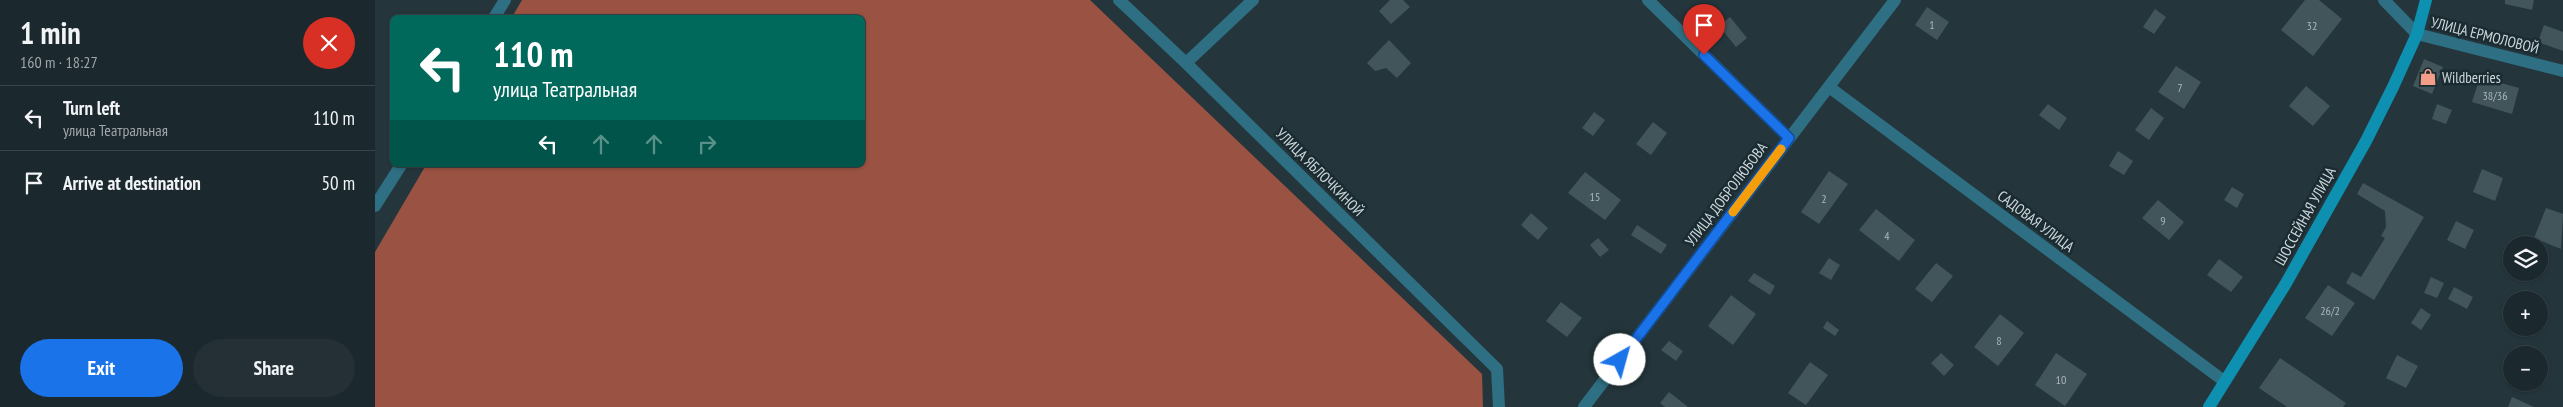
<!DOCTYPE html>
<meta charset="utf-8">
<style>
body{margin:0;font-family:"PT Sans Narrow",sans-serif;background:#243035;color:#f1f3f6;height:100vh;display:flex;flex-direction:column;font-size:19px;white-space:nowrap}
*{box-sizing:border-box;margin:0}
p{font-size:16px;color:#a0a6aa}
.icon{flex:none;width:28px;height:28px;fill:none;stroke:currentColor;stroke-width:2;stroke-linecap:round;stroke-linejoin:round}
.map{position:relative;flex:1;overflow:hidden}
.drawer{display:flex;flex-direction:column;background:#1b282d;width:375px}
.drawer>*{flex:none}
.guide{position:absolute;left:15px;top:15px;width:475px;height:152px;border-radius:8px;box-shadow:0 1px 4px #0004,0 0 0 1px #394449;background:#00695c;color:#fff;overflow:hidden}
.tools{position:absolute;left:2128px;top:236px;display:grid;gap:10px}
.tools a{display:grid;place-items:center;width:45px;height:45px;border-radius:50%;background:#1b282d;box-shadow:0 1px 4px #0004,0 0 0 1px #394449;font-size:25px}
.pin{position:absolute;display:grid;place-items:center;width:42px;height:42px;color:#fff;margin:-51px -21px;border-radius:50% 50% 50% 0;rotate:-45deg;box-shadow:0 0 5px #0007}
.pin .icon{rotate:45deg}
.me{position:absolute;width:55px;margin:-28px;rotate:38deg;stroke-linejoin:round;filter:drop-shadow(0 0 4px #0008)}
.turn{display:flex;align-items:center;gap:18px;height:105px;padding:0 20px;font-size:22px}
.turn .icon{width:65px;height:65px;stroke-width:2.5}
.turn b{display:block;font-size:35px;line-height:42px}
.lanes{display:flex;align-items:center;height:48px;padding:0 20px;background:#0003;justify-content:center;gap:25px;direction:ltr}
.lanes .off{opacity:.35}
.round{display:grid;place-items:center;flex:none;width:52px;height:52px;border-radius:26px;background:#243035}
.head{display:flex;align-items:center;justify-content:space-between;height:85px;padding:0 20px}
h1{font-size:30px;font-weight:700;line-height:38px}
.action{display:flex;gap:10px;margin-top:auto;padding:10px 20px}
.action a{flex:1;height:58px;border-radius:30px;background:#1a73e8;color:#fff;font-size:20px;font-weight:700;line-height:58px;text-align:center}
.action a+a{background:#243035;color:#f1f3f6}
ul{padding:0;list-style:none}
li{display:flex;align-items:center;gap:15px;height:65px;padding:0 20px;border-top:1px solid #394449}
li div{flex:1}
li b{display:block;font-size:19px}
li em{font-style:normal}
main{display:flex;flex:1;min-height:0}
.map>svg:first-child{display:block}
</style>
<main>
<section class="drawer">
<div class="head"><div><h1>1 min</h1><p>160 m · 18:27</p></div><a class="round" style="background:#d93025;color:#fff"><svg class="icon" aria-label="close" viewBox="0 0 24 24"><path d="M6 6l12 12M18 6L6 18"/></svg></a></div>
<ul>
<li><svg class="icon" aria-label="left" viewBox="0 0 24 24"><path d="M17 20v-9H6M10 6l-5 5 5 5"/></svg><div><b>Turn left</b><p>улица Театральная</p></div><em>110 m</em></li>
<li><svg class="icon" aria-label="arrive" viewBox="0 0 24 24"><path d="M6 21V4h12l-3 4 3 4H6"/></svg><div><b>Arrive at destination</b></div><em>50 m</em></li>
</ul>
<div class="action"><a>Exit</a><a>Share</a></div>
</section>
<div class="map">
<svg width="2188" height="407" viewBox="0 0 2188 407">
<rect width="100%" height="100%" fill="#24363c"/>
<path fill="#9a5242" d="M147,0h568l392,374 1,33h-1108v-155l51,-87h437v-147l-351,-1z"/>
<path fill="#42555b" d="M1015,0h13l7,7 -19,17 -12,-13z
M1930,0h14l23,19 -29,37 -32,-26z
M2130,0h29l-2,10 -27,-6z
M1552,7l22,15 -12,18 -22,-15z
M1780,9l11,8 -12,17 -11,-7z
M1355,17l17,21 -11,9 -17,-21z
M2169,25l19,7v19l-25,-9z
M1014,40l22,23 -14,15 -11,-10 -11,3 -8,-8z
M2049,59l19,8 -11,27 -19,-8z
M1801,66l25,16 -17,27 -26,-17z
M2105,77l39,11 -7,26 -40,-12z
M1931,86l24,20 -17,20 -24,-20z
M1673,104l19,14 -8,12 -20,-15z
M2062,104l15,6 -6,14 -14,-5z
M1776,108l13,10 -15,22 -14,-10z
M1219,112l11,8 -12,16 -11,-8z
M1278,122l14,11 -16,22 -15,-11z
M1743,151l15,10 -9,14 -15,-9z
M2107,169l21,9 -8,23 -22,-9z
M1454,171l19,13 -29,40 -18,-12z
M1210,172l36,28 -16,20 -37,-27z
M1988,183l61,34 -50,83 -28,-17 6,-11 9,5 24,-39 -4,-2 5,-9 -1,-16 -28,-17z
M1857,187l12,7 -7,14 -13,-8z
M1783,200l26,22 -15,18 -27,-22z
M2171,208l17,6 -2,35 -27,-11z
M1501,209l39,31 -16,21 -40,-31z
M1156,213l17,15 -10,12 -17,-15z
M2081,221l18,9 -9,19 -18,-9z
M1262,225l30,20 -6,9 -30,-19z
M1223,238l11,12 -9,7 -10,-12z
M1454,258l11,7 -9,15 -12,-7z
M1844,259l24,18 -12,15 -24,-17z
M1561,263l17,13 -21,26 -17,-13z
M1379,273l21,13 -5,9 -22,-14z
M2056,277l13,6 -7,15 -13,-5z
M1953,285l27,18 -23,33 -27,-18z
M2079,287l19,10 -6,12 -19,-10z
M1356,295l25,19 -23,31 -25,-19z
M1186,302l21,16 -15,19 -21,-16z
M2046,308l10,7 -10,15 -10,-7z
M1625,314l24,19 -26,33 -24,-19z
M1452,321l12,9 -4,6 -12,-8z
M1294,341l14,10 -7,10 -15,-11z
M1566,353l13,12 -10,11 -13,-13z
M1681,353l31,21 -22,32 -30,-21z
M2022,355l21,11 -12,22 -20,-10z
M1905,358l66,45 -3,4h-56l-28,-19z
M1435,362l18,13 -22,30 -18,-12z
M1294,392l19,15h-23l-5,-4z
M2137,397l22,10h-26z"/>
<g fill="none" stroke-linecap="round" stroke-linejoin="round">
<path stroke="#2f6f83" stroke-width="12" d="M744,0l67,63 311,306 2,38
M1273,0l141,138
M2009,0l33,34 146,37
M119,18l11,-18
M811,63l67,-63
M1454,87l395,294
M0,206l26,-41
M1209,407l311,-407"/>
<path stroke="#0e90b0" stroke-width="12" d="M1834,407l76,-122 81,-144 27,-54 24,-53 9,-34"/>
</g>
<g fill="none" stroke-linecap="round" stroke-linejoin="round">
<g stroke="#114b97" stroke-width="12">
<path id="route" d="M1245,360l169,-222 -85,-83"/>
</g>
<use href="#route" stroke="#1a73e8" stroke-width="9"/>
<path stroke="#f59e0b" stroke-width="9" d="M1358,212l48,-63"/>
</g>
<defs>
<g id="shop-bare" transform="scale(1.35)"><path d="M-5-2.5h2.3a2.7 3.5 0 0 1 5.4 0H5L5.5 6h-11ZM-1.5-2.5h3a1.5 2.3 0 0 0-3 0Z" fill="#f49e8a" stroke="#1a2c32" stroke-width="2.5" paint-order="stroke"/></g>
</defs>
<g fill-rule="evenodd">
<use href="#shop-bare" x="2053" y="77"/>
</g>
<g text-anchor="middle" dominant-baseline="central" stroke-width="5" stroke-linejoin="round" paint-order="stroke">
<g font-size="12" fill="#aab6bb">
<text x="1557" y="24">1</text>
<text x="1937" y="25">32</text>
<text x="1805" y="87">7</text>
<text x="2120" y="95">38/36</text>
<text x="1220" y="196">15</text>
<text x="1449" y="198">2</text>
<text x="1788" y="220">9</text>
<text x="1512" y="235">4</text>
<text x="1955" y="310">26/2</text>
<text x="1624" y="340">8</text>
<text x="1686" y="379">10</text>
</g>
<g font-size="15" fill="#cdd7db" stroke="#1a2c32">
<text transform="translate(2110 35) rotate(14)">УЛИЦА ЕРМОЛОВОЙ</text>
<text transform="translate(945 172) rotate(45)">УЛИЦА ЯБЛОЧКИНОЙ</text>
<text transform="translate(1351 194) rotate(-53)">УЛИЦА ДОБРОЛЮБОВА</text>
<text transform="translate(1930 216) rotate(-61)">ШОССЕЙНАЯ УЛИЦА</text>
<text transform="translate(1661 221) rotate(37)">САДОВАЯ УЛИЦА</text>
</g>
<g font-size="15" fill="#cdd7db" stroke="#1a2c32" text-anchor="start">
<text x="2067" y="77">Wildberries</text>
</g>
</g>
</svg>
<div class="tools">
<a><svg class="icon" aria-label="layers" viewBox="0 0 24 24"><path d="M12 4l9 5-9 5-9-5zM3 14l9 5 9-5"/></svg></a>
<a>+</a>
<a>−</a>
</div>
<div class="pin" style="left:1329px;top:55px;background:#d93025"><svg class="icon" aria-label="arrive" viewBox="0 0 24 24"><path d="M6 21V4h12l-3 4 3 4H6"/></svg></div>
<svg class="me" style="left:1245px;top:360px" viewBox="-20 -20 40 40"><circle r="19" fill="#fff"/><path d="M0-13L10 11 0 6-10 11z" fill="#1a73e8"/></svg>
<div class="guide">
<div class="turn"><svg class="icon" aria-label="left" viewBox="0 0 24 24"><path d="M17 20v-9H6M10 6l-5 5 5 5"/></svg><div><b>110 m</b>улица Театральная</div></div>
<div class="lanes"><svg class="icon" aria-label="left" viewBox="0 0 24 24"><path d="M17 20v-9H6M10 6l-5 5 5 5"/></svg><svg class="icon off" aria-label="ahead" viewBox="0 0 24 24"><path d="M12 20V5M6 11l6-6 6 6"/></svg><svg class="icon off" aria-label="ahead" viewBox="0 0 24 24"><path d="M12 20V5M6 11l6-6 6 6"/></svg><svg class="icon off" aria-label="right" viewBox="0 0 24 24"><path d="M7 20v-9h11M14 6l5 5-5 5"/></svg></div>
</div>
</div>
</main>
